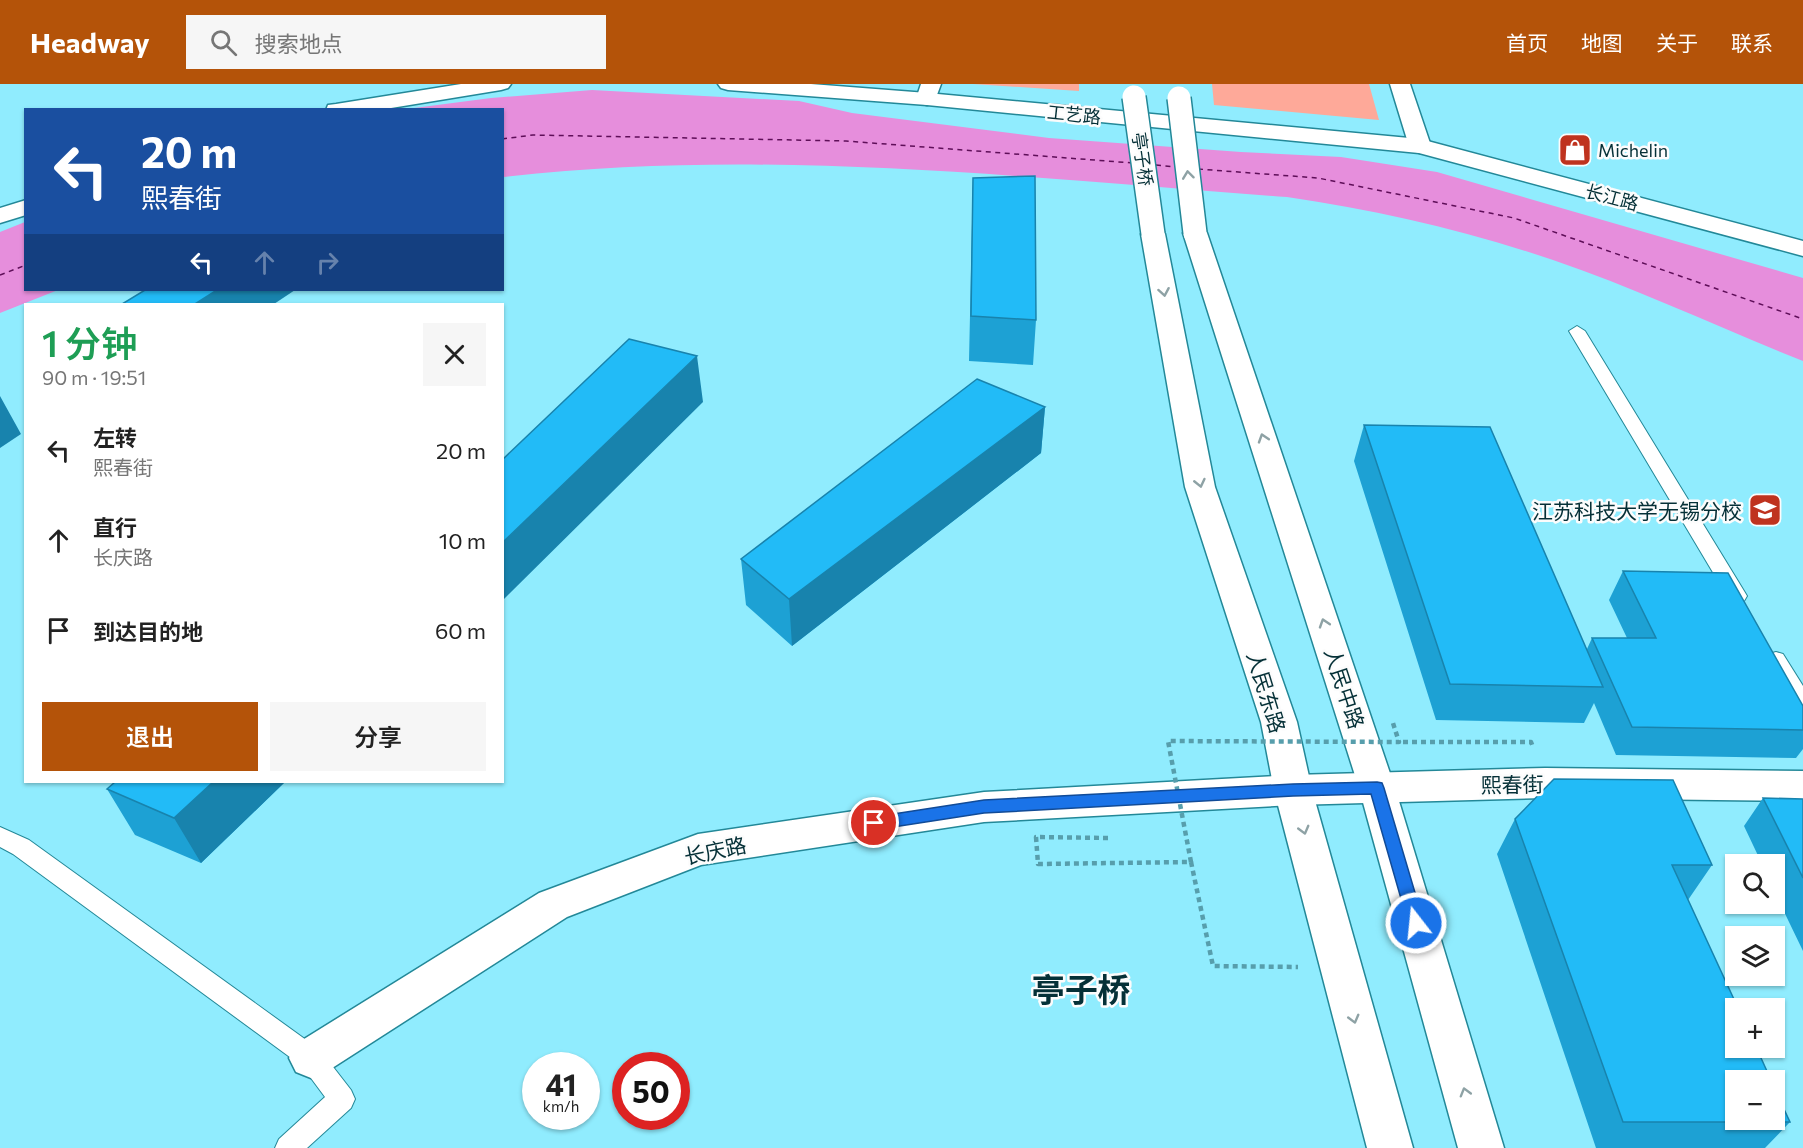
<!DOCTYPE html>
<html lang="zh">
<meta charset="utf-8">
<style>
body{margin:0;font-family:Commissioner,"Noto Sans SC",sans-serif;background:#f6f6f6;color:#222;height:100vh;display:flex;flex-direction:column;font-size:22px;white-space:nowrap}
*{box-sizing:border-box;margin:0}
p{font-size:20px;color:#767676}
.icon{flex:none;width:33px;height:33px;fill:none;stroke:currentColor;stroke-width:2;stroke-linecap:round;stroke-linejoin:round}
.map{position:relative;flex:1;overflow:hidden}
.sheet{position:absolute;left:24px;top:219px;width:480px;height:480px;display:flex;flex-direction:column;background:#fff;border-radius:0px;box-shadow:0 2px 4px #0004}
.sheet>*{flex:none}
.banner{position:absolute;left:24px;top:24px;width:480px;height:183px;border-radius:0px;box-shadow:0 2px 4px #0004;background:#1a4fa0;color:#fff;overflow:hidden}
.fabs{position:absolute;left:1725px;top:770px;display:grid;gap:12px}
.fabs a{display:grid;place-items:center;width:60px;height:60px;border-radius:0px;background:#fff;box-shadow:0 2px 4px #0004;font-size:30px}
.speed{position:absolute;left:522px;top:968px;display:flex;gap:12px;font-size:30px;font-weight:700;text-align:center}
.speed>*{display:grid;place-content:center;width:78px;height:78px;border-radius:50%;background:#fff;box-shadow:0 2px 4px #0004;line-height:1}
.speed small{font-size:15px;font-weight:400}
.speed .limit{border:9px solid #d22;background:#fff;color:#111}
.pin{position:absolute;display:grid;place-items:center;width:51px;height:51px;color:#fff;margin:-26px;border:3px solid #fff;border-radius:50%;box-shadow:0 2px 6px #0007}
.me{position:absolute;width:66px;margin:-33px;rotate:344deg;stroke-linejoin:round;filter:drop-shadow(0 0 4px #0008)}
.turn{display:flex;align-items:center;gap:21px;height:126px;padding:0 18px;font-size:27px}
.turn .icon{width:78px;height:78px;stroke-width:2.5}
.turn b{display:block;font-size:42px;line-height:51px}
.lanes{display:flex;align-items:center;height:57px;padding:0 18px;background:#0003;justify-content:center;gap:30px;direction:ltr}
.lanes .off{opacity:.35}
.round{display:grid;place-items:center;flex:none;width:63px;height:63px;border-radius:0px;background:#f6f6f6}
.summary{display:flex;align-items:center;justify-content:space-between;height:102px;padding:0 18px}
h1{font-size:36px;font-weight:600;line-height:45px;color:#1e9e55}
.button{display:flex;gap:12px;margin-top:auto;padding:12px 18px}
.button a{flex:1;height:69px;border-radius:0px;background:#b45309;color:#fff;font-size:24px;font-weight:600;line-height:69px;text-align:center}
.button a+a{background:#f6f6f6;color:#222}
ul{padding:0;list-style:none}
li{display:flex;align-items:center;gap:18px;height:90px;padding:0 18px}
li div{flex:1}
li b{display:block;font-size:22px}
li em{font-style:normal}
header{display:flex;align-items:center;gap:36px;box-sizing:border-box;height:84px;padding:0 30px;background:#b45309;color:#fff}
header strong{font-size:28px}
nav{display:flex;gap:33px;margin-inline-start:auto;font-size:21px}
.search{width:420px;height:54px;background:#f6f6f6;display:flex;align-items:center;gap:15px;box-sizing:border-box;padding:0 21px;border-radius:0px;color:#767676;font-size:22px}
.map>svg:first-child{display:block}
</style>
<header>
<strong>Headway</strong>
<div class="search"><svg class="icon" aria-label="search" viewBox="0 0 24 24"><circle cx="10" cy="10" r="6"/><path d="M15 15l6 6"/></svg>搜索地点</div>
<nav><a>首页</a><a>地图</a><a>关于</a><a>联系</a></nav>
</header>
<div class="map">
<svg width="1803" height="1064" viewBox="0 0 1803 1064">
<rect width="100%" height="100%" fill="#90ecfe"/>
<path fill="#fea999" d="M973,0h106v7z
M1212,0h157l10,36 -165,-15z"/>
<path fill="#e68edc" d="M592,6l207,11 53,12 197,25 192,14 100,5 96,15 366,106v83c-83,-33 -165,-72 -250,-101 -86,-29 -176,-50 -266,-63 -261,-19 -523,-50 -784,-20l-1,-67h-103l92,-12z
M25,138l1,68h32l-58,23v-81z"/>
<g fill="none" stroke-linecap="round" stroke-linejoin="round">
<path stroke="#5e0e58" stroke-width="1.5" stroke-dasharray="5 4.5" stroke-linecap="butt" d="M502,55l31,-4 313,6 287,22
M1156,81l19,2
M1198,85l120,9 196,40 289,101
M0,191l26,-10"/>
<g stroke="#238898" stroke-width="2">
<path id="lane" d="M1577,242l8,5 159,260 3,5 -3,5 -7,2 -7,-2 -161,-270z
M1776,568l7,2 20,32v26l-7,-3 -30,-50 3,-5z
M0,743l29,13 291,210 31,40 4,9 -4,9 -44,40h-32l4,-9 46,-42 -23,-31 -289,-212 -13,-7z"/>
</g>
<g stroke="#238898" stroke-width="3">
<path id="street" d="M921,0h20l-7,19 -7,2 -7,-2 -4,-4z
M1390,0h20l21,62 -3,5 -8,2 -8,-2 -3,-5z
M1545,684l258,3v30l-258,-3 -252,7 -309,17 -283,43 -134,52 -241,155 -15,6 -15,-6 -7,-14 7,-14 243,-151 159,-59 286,-42 309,-17z"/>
</g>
<g stroke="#238898" stroke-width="3">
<path id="secondary" d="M461,0h50l-3,4 -7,2 -122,20h-53l2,-5 8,-1z
M718,0h93l116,9 493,46 383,102v15l-384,-103 -492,-48 -199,-15 -7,-2z
M26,116v15l-26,8v-15z
M1195,142l9,2 3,5 188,555 109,360h-46l-99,-360 -176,-555 3,-5z
M1153,143l9,2 3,5 50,253 82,235 15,68 101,358h-46l-93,-358 -13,-68 -76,-235 -44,-253 3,-5z"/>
</g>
<path stroke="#579eac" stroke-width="4.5" stroke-dasharray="5 4" stroke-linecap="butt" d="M1403,658h128l2,5
M1191,778l22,104 85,1"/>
<use href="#lane" fill="#fff" fill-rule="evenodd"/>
<use href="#street" fill="#fff" fill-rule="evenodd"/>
<use href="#secondary" fill="#fff" fill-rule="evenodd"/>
<g stroke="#238898" stroke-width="26" stroke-linecap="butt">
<path id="secondary-bridge" d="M1134,13l19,137
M1179,14l16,135"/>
</g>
<path stroke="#579eac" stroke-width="4.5" stroke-dasharray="5 4" stroke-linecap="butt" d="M1108,754l-72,-1 2,27 153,-2 -23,-121 231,1 -7,-22"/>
<use href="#secondary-bridge" stroke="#fff" stroke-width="23"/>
</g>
<path fill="#1da1d4" d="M973,94l63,142 -3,45 -64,-4z
M1045,323l-4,46 -249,193 -46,-41 -5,-46z
M1364,341l223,224 5,-11h35l-18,-38 14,-29 180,159v19l-7,9 -180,-3 -22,-52 -10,20 -148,-3 -82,-259z
M285,698l-84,81 -66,-28 -28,-46z
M1763,714l40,1v152l-29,-60v-27h-12l-18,-38z
M1515,735l197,46 -24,35 102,222 -25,26h-169l-99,-294z"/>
<path fill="#1883ad" d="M217,206h78l-21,14h-79z
M697,272l6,46 -201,199v-58z
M0,312l21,38 -21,14z
M1045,323l-4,46 -249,193 -3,-47z
M213,698h72l-84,81 -27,-45z"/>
<path fill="#22bbf7" stroke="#1883ad" stroke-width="1.5" d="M1035,92l1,144 -65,-4 2,-138z
M145,206h72l-22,14h-73z
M629,255l68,17 -195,187v-83z
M977,295l68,28 -256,192 -48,-40z
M1364,341l126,2 113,260 -153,-3z
M1623,487l105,2 75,133v24l-171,-3 -40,-89h64z
M1554,695l119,1 39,85h-40l66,143h-2v39h20l15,33h-35v39h38v-31l16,34h-167l-108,-303z
M115,698h98l-39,36 -67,-29z
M1763,714l40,1v79z"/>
<defs><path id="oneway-chevron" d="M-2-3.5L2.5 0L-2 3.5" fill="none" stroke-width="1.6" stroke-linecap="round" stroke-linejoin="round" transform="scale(1.5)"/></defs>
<g stroke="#8ea2a5">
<use href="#oneway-chevron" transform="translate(1188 91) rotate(-97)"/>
<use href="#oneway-chevron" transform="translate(1164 208) rotate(80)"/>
<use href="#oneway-chevron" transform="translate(1263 354) rotate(-108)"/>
<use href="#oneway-chevron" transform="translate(1200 399) rotate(77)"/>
<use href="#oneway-chevron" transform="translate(1324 539) rotate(-108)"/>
<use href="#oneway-chevron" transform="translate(1304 746) rotate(75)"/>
<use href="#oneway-chevron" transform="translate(1354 935) rotate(75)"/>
<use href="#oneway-chevron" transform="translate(1465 1008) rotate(-106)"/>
</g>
<path fill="#1a73e8" stroke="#114b97" stroke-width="1.5" d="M1377,698l5,1 2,5 40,135 -2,5 -6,2 -6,-2 -2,-5 -37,-129 -78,2 -309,17 -110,17 -6,-2 -2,-5 2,-4 6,-2 110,-17 309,-16z"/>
<defs>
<g id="shop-square" transform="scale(1.725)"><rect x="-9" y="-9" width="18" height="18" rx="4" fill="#bf331f" stroke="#fcfcfc"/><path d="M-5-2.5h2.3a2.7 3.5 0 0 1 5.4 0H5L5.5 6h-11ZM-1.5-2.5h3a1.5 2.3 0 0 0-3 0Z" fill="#fff"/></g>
<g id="university-square" transform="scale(1.725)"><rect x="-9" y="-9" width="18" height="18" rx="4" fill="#bf331f" stroke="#fcfcfc"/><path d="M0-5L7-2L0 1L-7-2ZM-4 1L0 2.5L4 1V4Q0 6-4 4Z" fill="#fff"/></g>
</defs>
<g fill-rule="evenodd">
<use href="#shop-square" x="1575" y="66"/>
<use href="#university-square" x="1765" y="426"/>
</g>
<g text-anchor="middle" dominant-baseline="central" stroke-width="5" stroke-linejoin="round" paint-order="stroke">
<g font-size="18" fill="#053037" stroke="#fcfcfc">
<text transform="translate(1074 30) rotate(6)">工艺路</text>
<text transform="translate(1143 75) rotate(82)">亭子桥</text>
<text transform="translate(1612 113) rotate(15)">长江路</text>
</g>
<g font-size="18" fill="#053037" stroke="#fcfcfc" text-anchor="start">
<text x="1598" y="66">Michelin</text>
</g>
<g font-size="21" fill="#053037" stroke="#fcfcfc" text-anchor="end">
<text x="1742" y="426">江苏科技大学无锡分校</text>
</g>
<g font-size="21" fill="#053037" stroke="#fcfcfc">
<text transform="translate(1345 604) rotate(72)">人民中路</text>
<text transform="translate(1267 608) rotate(73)">人民东路</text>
<text transform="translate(1512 700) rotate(-1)">熙春街</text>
<text transform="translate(715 766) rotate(-12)">长庆路</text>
</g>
<g font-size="33" font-weight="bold" fill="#053037" stroke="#fcfcfc">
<text x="1081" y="904">亭子桥</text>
</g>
</g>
</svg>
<div class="fabs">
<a><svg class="icon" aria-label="search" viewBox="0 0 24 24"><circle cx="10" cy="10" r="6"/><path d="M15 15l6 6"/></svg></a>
<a><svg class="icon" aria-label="layers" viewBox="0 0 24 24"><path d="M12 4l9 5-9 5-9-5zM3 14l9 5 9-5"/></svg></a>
<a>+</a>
<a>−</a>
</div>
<div class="speed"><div>41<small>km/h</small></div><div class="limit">50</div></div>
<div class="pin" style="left:874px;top:739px;background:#d93025"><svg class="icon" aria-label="arrive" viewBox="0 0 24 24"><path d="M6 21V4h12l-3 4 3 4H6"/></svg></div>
<svg class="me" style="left:1416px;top:839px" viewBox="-20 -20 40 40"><circle r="17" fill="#1a73e8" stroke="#fff" stroke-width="3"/><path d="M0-11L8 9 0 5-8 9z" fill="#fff"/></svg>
<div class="banner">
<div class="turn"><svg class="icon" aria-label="left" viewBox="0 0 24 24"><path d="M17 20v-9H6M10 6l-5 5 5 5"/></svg><div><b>20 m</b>熙春街</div></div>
<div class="lanes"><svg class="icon" aria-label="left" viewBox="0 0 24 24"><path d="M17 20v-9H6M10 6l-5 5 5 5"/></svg><svg class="icon off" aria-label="ahead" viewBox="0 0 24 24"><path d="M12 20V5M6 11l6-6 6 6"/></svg><svg class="icon off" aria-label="right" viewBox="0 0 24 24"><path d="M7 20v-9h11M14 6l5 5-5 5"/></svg></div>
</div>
<section class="sheet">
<div class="summary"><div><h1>1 分钟</h1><p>90 m · 19:51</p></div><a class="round"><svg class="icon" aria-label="close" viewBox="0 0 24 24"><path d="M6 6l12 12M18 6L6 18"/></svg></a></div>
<ul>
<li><svg class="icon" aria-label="left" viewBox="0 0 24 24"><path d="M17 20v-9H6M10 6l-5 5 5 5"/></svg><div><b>左转</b><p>熙春街</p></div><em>20 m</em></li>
<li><svg class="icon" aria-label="ahead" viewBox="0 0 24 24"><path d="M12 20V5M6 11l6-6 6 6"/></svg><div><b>直行</b><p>长庆路</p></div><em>10 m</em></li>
<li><svg class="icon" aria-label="arrive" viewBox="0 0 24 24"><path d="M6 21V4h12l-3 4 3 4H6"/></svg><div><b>到达目的地</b></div><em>60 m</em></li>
</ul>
<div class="button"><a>退出</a><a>分享</a></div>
</section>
</div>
